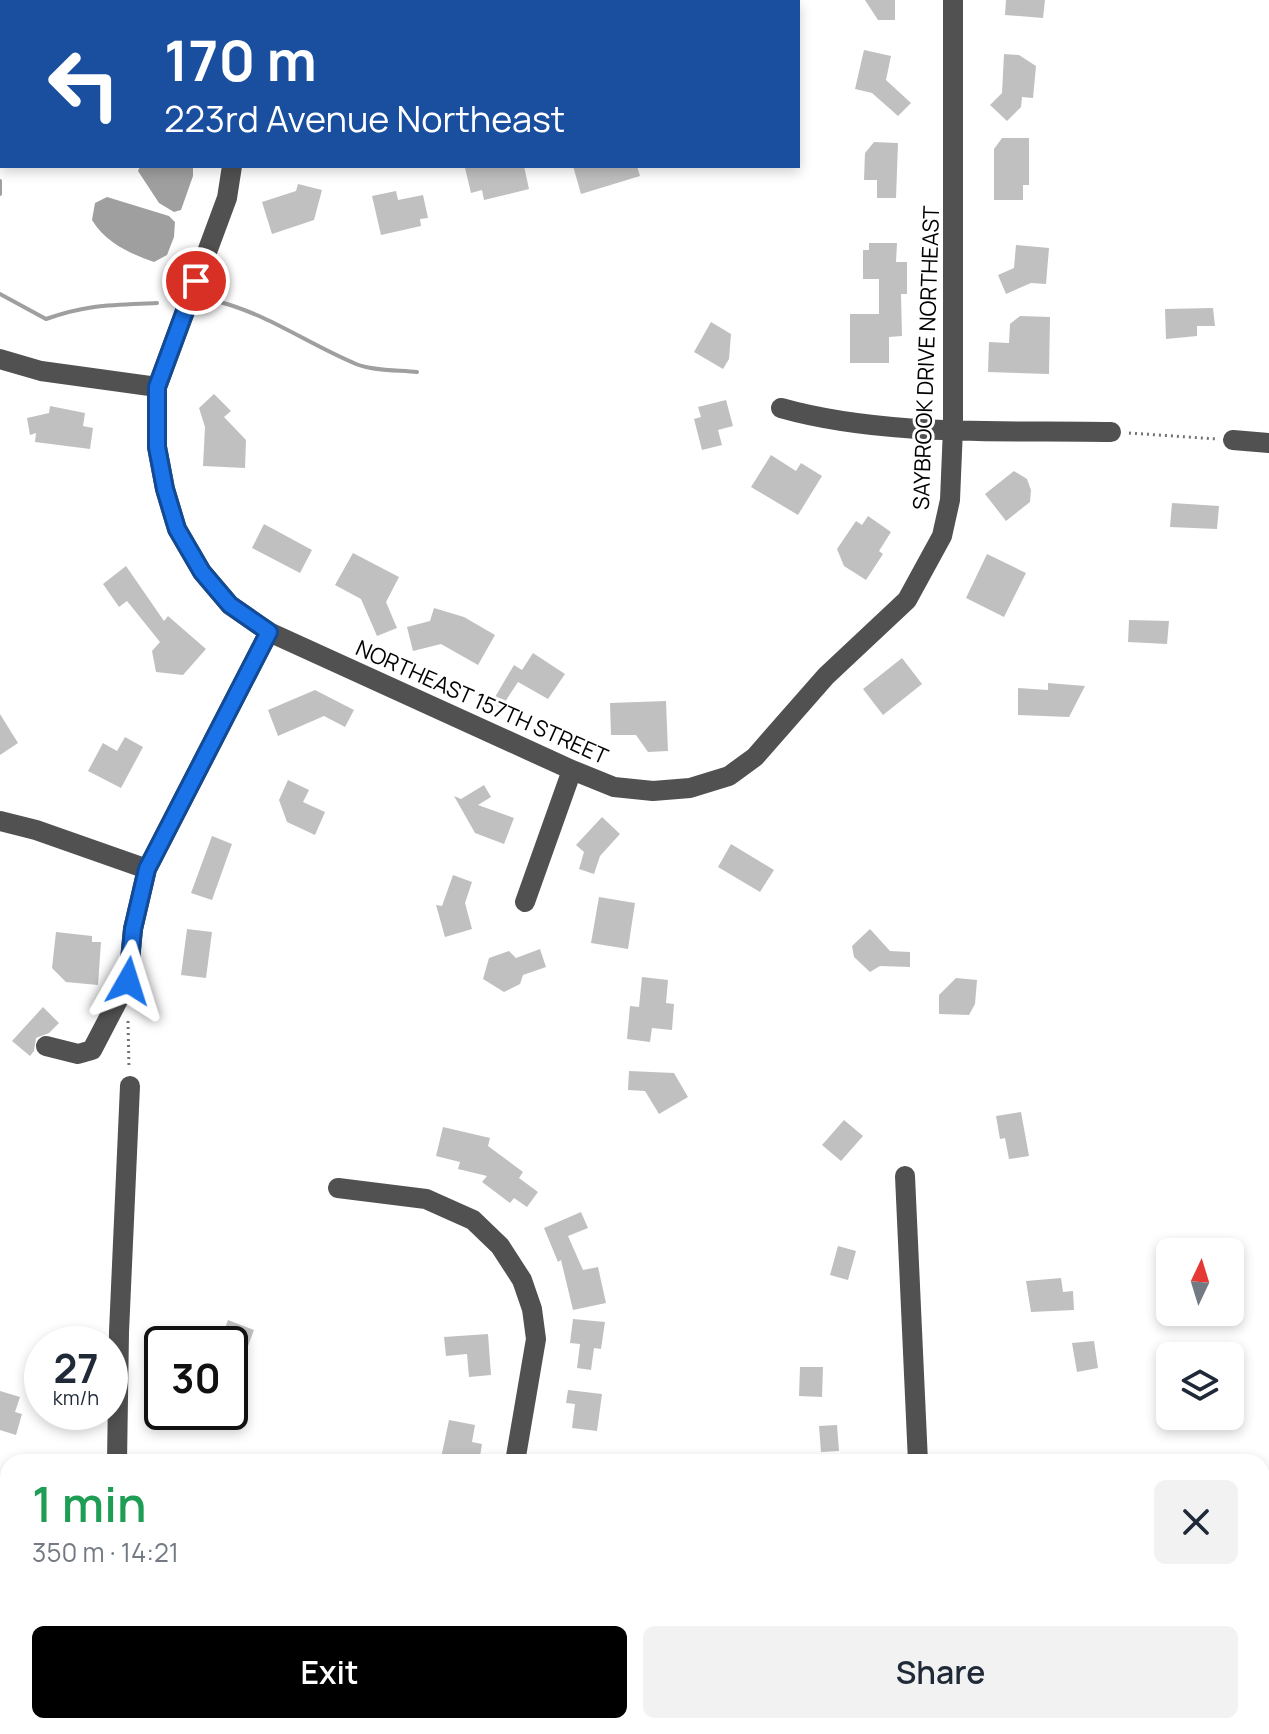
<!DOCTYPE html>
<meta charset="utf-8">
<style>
body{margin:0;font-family:Manrope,sans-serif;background:#f2f2f3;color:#1f2937;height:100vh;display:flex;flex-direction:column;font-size:30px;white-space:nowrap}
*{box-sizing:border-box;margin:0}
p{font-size:26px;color:#747a83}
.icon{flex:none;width:44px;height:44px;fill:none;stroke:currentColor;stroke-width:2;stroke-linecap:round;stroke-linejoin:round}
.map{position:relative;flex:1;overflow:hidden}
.drawer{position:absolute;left:0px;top:1454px;width:1270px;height:280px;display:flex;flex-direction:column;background:#fff;border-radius:24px 24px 0 0;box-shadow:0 4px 12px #0003}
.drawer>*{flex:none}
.banner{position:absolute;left:0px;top:0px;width:800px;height:168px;box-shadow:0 4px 12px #0003;background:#1a4fa0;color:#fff;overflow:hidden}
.needle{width:52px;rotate:4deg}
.fabs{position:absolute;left:1156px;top:1238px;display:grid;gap:16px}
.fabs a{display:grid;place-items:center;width:88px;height:88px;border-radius:12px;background:#fff;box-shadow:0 4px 12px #0003;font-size:40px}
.speed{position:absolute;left:24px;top:1326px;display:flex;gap:16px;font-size:40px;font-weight:700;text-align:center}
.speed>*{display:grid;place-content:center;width:104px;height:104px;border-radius:50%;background:#fff;box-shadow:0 4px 12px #0003;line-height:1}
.speed small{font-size:20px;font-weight:400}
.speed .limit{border:4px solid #111;border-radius:12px;background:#fff;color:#111}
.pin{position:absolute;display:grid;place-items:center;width:68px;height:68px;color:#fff;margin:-34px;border:4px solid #fff;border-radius:50%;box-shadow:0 2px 8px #0007}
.me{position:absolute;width:88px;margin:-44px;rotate:6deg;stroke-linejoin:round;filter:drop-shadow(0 0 6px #0008)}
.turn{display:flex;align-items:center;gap:28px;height:168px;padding:0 32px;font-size:36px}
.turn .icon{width:104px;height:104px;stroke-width:2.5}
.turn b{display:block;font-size:56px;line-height:68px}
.round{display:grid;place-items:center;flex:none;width:84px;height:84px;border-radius:12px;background:#f2f2f3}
.overview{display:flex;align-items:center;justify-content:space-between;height:136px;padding:0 32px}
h1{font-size:48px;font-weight:600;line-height:60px;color:#1e9e55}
.action{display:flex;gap:16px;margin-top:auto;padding:16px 32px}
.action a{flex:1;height:92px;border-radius:12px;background:#000;color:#fff;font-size:32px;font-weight:600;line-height:92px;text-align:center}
.action a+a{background:#f2f2f3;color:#1f2937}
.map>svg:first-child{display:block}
</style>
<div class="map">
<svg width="1269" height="1734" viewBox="0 0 1269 1734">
<rect width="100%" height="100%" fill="#fff"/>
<path fill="#9f9f9f" d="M140,166h53v10l-12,34 -7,2 -15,-9 -21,-32z
M107,197l62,19 6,6 -1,15 -7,18 -13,7c-25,-9 -48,-19 -62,-42l3,-17z"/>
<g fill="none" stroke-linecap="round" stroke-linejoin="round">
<path stroke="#9f9f9f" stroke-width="4" d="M0,181v13
M0,294l46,25c42,-15 67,-14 111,-16
M220,302c51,14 88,42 136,62 17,7 43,6 61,8"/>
</g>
<path fill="#c0c0c0" d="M865,0h30v20h-17z
M1006,0h39l-2,18 -38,-3z
M864,50l27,6 -5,24 25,23 -13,13 -26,-23 -17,-4z
M1004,54l15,1 17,11 -3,32 -11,-1 -1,10 -14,14 -17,-16 12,-12z
M1002,138h27v47h-6v15h-29v-51z
M874,142l24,1 -2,55h-19v-18h-13l1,-27z
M472,166h52l5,23 -45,11 -2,-10 -11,3 -6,-25z
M573,166h64l3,10 -59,18z
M298,184l24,6 -8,30 -42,14 -10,-32 34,-11z
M396,191l2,9 25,-5 5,23 -8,1 1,7 -40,9 -9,-39z
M869,243h28l-1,19h11v32h-6l1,42 -13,1v26h-39v-49h29v-35h-16v-29h6z
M1016,245l33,3 -3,36 -15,-1 -25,11 -8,-19 16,-7z
M1213,308l2,18h-18v10l-31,3 -1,-30z
M1020,316l30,1 -1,57 -61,-2 1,-30 20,1 1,-19z
M711,322l20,12 -2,25 -6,10 -29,-17z
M214,394l17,17 -7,6 22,23 -1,28 -42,-2 2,-39 -6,-19z
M726,400l7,26 -15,4 4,15 -20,5 -8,-31 7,-2 -3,-10z
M50,406l35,7 -2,13 10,2 -3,21 -55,-7 1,-9 -6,2 -3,-17 22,-5z
M771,455l25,16 5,-8 21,13 -24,39 -47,-28z
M1014,471l13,8 4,11 -1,12 -24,19 -21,-27z
M1172,503l47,3 -2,23 -47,-2z
M868,516l23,16 -12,19 4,3 -17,26 -22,-14 -7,-17 19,-28 6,4z
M264,524l48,26 -12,23 -48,-25z
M353,553l46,24 -13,25 11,26 -20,8 -16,-37 -26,-14z
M987,554l39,19 -22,44 -38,-19z
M126,566l38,55 4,-5 38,33 -23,26 -27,-3 -4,-21 8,-9 -33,-41 -8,6 -16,-23z
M434,608l30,9 31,18 -17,30 -37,-21 -28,7 -6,-24 23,-6z
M1129,620l40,1 -2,23 -39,-2z
M533,653l32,21 -17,25 -30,-17 -17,26 -9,-6 22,-37 8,5z
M902,658l20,26 -39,31 -20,-26z
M1048,683l37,3 -16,31 -51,-2v-27l30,2z
M315,690l39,20 -9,17 -21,-11 -46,20 -10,-26z
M666,701l2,50 -20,1 -12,-17h-25l-1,-32z
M0,714l18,29 -18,12z
M125,737l18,10 -22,41 -33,-17 15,-28 14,8z
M288,780l21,10 -6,12 22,10 -10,23 -28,-13 -8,-22z
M484,785l7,12 -13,8 36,13 -10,26 -29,-11 -21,-37 7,3z
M602,817l18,17 -20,22 -6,18 -15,-5 5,-17 -8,-7z
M212,836l20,8 -20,56 -21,-7z
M731,844l43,26 -14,22 -42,-25z
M453,875l19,7 -7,21 7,26 -27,8 -9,-32 6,1z
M599,897l36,6 -7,46 -37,-6z
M187,929l25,3 -6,46 -25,-3z
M870,929l20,22 20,1v15l-30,-1 -10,6 -16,-15 -2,-11z
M56,932l36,4v6h9l-3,43 -32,-3 -14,-14z
M540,949l6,18 -23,8 -3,9 -16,8 -21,-13 6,-21 20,-7 7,7z
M642,977l26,3 -2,23 8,1 -2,26 -20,-2 -2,14 -23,-3 3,-33 9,1z
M956,978l21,2 -2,24 -6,11 -30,-1v-19z
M43,1007l16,16 -10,10 -13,5 -2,13 -4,5 -18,-15z
M629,1071l45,2 14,24 -29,17 -14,-23 -17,-1z
M1021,1112l8,44 -20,3 -4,-21 -5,1 -4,-23z
M844,1120l19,16 -22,25 -19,-16z
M443,1127l47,11 -2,8 35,26 -4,6 19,14 -11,15 -13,-9 -4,5 -28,-21 5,-6 -29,-7 2,-7 -24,-6z
M581,1212l7,16 -20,8 15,34 15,-3 8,36 -33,7 -12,-50 -3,2 -14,-34z
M838,1246l18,5 -8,29 -18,-5z
M1061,1278l2,14 10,-1 1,19 -43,2 -5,-31z
M573,1319l32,3 -4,27 -7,-1 -3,22 -14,-2 3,-24 -10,-1z
M228,1320l26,10 -23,61 -1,-47h-11z
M488,1334l3,41 -22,2 -2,-23 -21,2 -2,-19z
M1094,1341l4,27 -21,4 -5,-29z
M800,1367h23l-1,30 -23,-1z
M568,1390l34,4 -5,37 -25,-3 3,-24 -9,-1z
M0,1391l20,6 -5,15 7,2 -6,21 -16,-5z
M449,1420l26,5 -3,17 10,2 -3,18 -38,-4z
M837,1425l2,26 -18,1 -2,-26z"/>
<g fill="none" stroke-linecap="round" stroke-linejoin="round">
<path stroke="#737373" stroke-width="3" stroke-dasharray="2 4" stroke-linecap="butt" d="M1129,433l88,6
M128,1021l1,48"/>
<path stroke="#515151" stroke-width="20" d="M200,0l1,2
M604,0l1,2
M0,359l41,12 116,16
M781,408c103,29 223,22 330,24
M1233,440l36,3
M269,632l303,138 42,17 39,4 37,-3 39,-12 26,-19 71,-81 81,-76 35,-64 8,-36 3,-72v-428
M0,821l36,9 111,39
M525,902l47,-132
M46,1046l32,8 14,-4 36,-69 5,-52 14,-60 122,-237 -39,-27 -28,-33 -25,-43 -12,-40 -8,-42v-60l70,-189 5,-32
M905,1176l13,286
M338,1188l88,11 47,21 27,26 22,34 10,29 4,30 -21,123
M117,1462l2,-130 11,-246
M1262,1552l7,1
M933,1726v8
M112,1734v-8
M522,1734v-8"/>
</g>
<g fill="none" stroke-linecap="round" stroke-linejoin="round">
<g stroke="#114b97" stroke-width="20">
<path id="route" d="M128,981l5,-52 14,-60 122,-237 -39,-27 -28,-33 -25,-43 -12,-40 -8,-42v-60l39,-106"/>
</g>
<use href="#route" stroke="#1a73e8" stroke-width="14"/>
</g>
<g text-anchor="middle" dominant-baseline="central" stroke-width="6" stroke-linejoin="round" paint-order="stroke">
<g font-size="22" fill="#000" stroke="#fff">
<text transform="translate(926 358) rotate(-88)">SAYBROOK DRIVE NORTHEAST</text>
<text transform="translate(482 702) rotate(24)">NORTHEAST 157TH STREET</text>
</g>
</g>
</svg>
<div class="fabs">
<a><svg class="needle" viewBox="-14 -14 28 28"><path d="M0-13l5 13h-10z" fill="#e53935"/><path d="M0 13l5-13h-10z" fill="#747a83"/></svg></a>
<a><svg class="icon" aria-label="layers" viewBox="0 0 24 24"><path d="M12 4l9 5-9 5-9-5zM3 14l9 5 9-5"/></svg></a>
</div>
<div class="speed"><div>27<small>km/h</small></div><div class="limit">30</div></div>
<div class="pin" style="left:196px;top:281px;background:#d93025"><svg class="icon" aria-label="arrive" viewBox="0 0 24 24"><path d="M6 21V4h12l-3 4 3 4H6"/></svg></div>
<svg class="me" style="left:128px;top:981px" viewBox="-20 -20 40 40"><path d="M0-17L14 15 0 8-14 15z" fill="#1a73e8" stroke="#fff" stroke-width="4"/></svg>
<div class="banner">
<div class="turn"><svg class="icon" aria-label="left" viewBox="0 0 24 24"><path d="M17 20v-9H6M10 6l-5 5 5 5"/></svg><div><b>170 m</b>223rd Avenue Northeast</div></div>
</div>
<section class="drawer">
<div class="overview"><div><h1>1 min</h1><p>350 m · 14:21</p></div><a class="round"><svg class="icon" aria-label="close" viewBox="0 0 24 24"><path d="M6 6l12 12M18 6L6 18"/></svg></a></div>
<div class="action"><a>Exit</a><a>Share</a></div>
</section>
</div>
